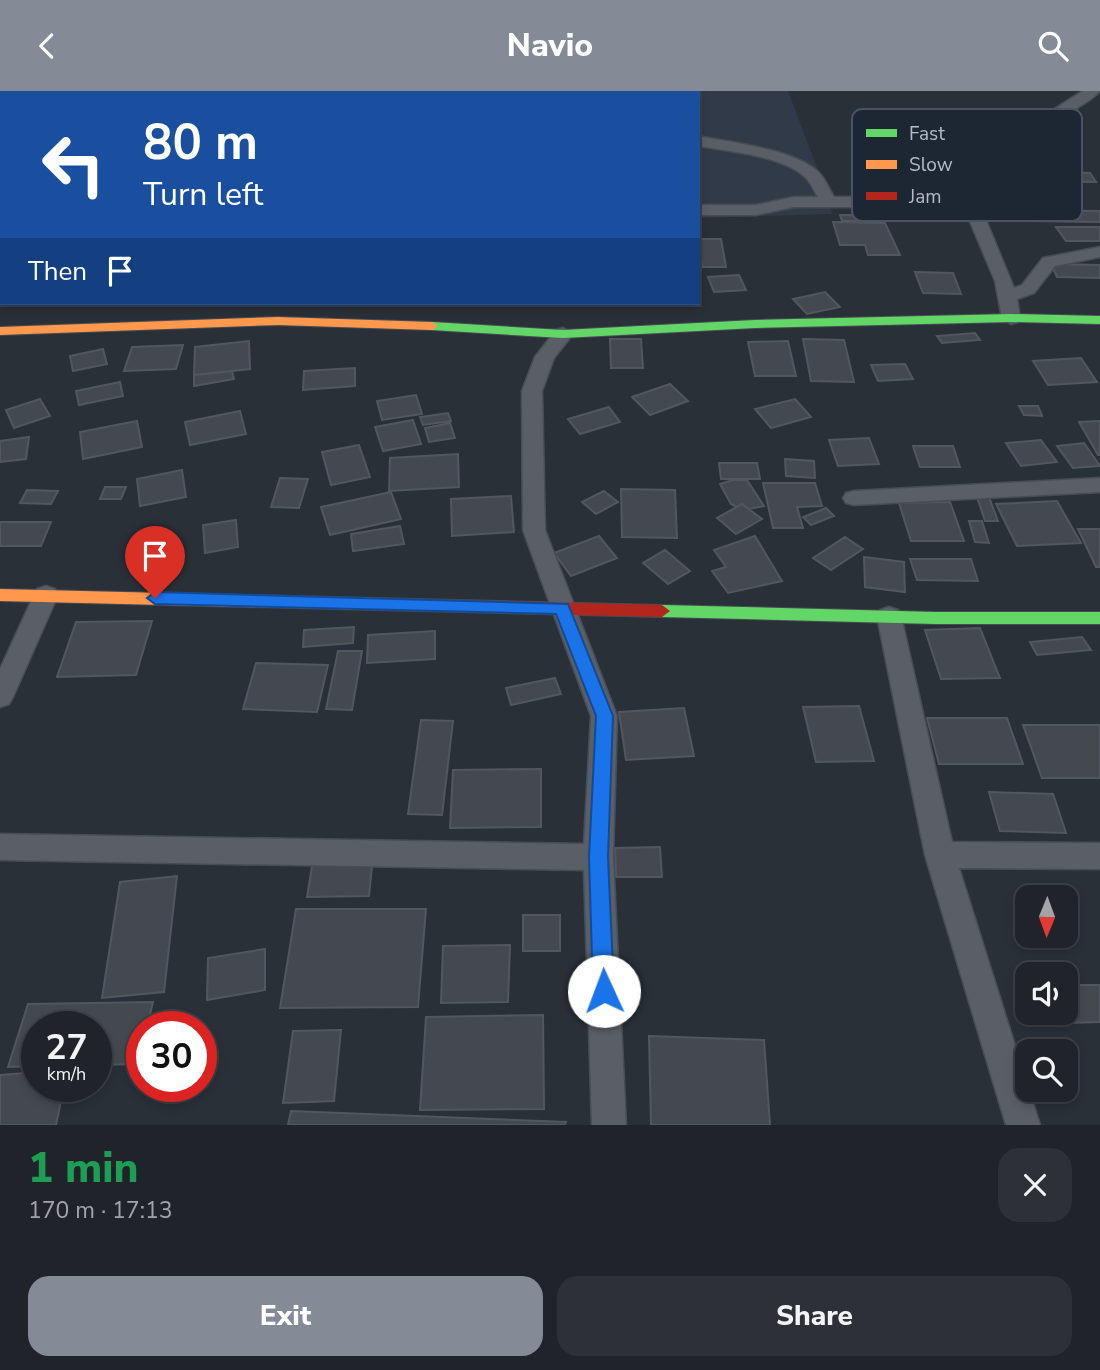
<!DOCTYPE html>
<meta charset="utf-8">
<style>
body{margin:0;font-family:"Nunito Sans",sans-serif;background:#2d3036;color:#f1f3f6;height:100vh;display:flex;flex-direction:column;font-size:26px;white-space:nowrap}
*{box-sizing:border-box;margin:0}
p{font-size:23px;color:#a2a4a8}
.icon{flex:none;width:38px;height:38px;fill:none;stroke:currentColor;stroke-width:2;stroke-linecap:round;stroke-linejoin:round}
.map{position:relative;height:1034px;overflow:hidden}
.sheet{display:flex;flex-direction:column;background:#20242a;flex:1}
.sheet>*{flex:none}
.guide{position:absolute;left:0px;top:0px;width:700px;height:214px;box-shadow:0 4px 10px #0003,0 0 0 2px #3d4147;background:#1a4fa0;color:#fff;overflow:hidden}
.needle{width:46px;rotate:181deg}
.buttons{position:absolute;left:1015px;top:794px;display:grid;gap:14px}
.buttons a{display:grid;place-items:center;width:63px;height:63px;border-radius:14px;background:#20242a;box-shadow:0 4px 10px #0003,0 0 0 2px #3d4147;font-size:35px}
.speed{position:absolute;left:21px;top:920px;display:flex;gap:14px;font-size:35px;font-weight:700;text-align:center}
.speed>*{display:grid;place-content:center;width:91px;height:91px;border-radius:50%;background:#20242a;box-shadow:0 4px 10px #0003,0 0 0 2px #3d4147;line-height:1}
.speed small{font-size:18px;font-weight:400}
.speed .limit{border:10px solid #d22;background:#fff;color:#111}
.pin{position:absolute;display:grid;place-items:center;width:60px;height:60px;color:#fff;margin:-72px -30px;border-radius:50% 50% 50% 0;rotate:-45deg;box-shadow:0 0 7px #0007}
.pin .icon{rotate:45deg}
.me{position:absolute;width:77px;margin:-38px;rotate:358deg;stroke-linejoin:round;filter:drop-shadow(0 0 5px #0008)}
.turn{display:flex;align-items:center;gap:24px;height:147px;padding:0 28px;font-size:32px}
.turn .icon{width:91px;height:91px;stroke-width:2.5}
.turn b{display:block;font-size:49px;line-height:60px}
.then{display:flex;align-items:center;height:66px;padding:0 28px;background:#0003;gap:14px;font-size:26px}
.round{display:grid;place-items:center;flex:none;width:74px;height:74px;border-radius:21px;background:#2d3036}
.head{display:flex;align-items:center;justify-content:space-between;height:119px;padding:0 28px}
h1{font-size:42px;font-weight:800;line-height:52px;color:#1e9e55}
.button{display:flex;gap:14px;margin-top:auto;padding:14px 28px}
.button a{flex:1;height:80px;border-radius:21px;background:#848b96;color:#fff;font-size:28px;font-weight:800;line-height:80px;text-align:center}
.button a+a{background:#2d3036;color:#f1f3f6}
header{display:flex;justify-content:space-between;align-items:center;height:91px;padding:0 28px;background:#848b96;color:#fff;font-size:32px;font-weight:800}
.map>svg:first-child{display:block}
</style>
<header><svg class="icon" aria-label="back" viewBox="0 0 24 24"><path d="M15 5l-7 7 7 7"/></svg>Navio<svg class="icon" aria-label="search" viewBox="0 0 24 24"><circle cx="10" cy="10" r="6"/><path d="M15 15l6 6"/></svg></header>
<div class="map">
<svg width="1100" height="1034" viewBox="0 0 1100 1034">
<rect width="100%" height="100%" fill="#2a3038"/>
<path fill="#313a48" d="M0,0h788l42,111 2,12 -134,4v-125h-696l-2,177z"/>
<path fill="#444950" stroke="#52575f" stroke-width="2" d="M1004,80l86,2 6,9 -88,-1z
M1023,119l77,1v11l-72,-1z
M840,124h24l2,6h-24z
M833,131l52,1 15,32h-32l-3,-10h-25z
M1056,136h44v14h-34z
M698,148h23l5,28h-24z
M1051,173l49,1v13l-43,-1z
M915,181l38,1 8,21 -38,-1z
M739,184l7,15 -32,2 -6,-15z
M825,201l15,15 -33,7 -14,-15z
M975,242l5,7 -38,3 -5,-7z
M610,248h31l2,29h-32z
M803,248l41,1 10,42 -43,-1z
M249,250l1,28 -56,6 1,-28z
M788,250l8,35h-41l-7,-34z
M183,254l-7,24 -52,2 8,-24z
M103,258l4,15 -34,7 -3,-15z
M1081,267l16,24 -49,3 -15,-24z
M905,273l8,15 -35,2 -7,-16z
M355,277v18l-52,4 1,-19z
M232,280l2,8 -40,7v-11z
M120,291l3,14 -44,9 -3,-14z
M670,293l18,17 -38,14 -18,-18z
M416,304l6,19 -40,6 -5,-19z
M40,308l10,17 -36,12 -8,-18z
M795,308l16,18 -40,11 -16,-19z
M1019,315h19l4,10 -18,-1z
M609,316l11,15 -40,12 -12,-15z
M240,320l6,23 -56,11 -5,-23z
M448,322l3,8 -28,4 -3,-8z
M413,329l8,24 -38,7 -8,-24z
M137,330l5,26 -59,12 -3,-27z
M1100,330v34h-2l-19,-33z
M450,332l5,15 -26,4 -4,-14z
M29,346l-3,22 -26,3v-21z
M869,347l10,26 -41,2 -9,-26z
M1041,349l16,22 -36,4 -15,-23z
M1084,352l16,23 -27,2 -16,-22z
M359,354l11,32 -39,8 -9,-33z
M913,355h40l7,21h-40z
M458,363l1,33 -70,4 1,-33z
M785,368l29,2 1,17 -29,-2z
M719,372h38l3,16h-39z
M182,379l4,27 -46,9 -3,-27z
M280,387l28,1 -9,29 -28,-1z
M733,389h14l17,26 -15,3 -7,-5 -5,3 -6,-3 -11,-20z
M763,392h52l7,23 -25,1 6,21h-30z
M105,396h21l-5,12h-21z
M621,398l54,1 2,48 -55,-1z
M27,399l31,1 -7,13 -31,-1z
M604,400l14,11 -22,12 -14,-12z
M391,401l10,27 -71,16 -9,-28z
M511,405l3,36 -62,4 -1,-37z
M977,406h12l9,24h-13z
M1057,410l24,42 -64,3 -21,-42z
M950,411l14,39h-53l-12,-38z
M742,413l20,15 -26,15 -19,-16z
M826,417l8,8 -23,9 -8,-8z
M236,429l2,27 -33,6 -2,-28z
M969,430h13l7,22 -14,-1z
M0,431h51l-10,24h-41z
M400,435l4,18 -51,7 -2,-17z
M1078,438h22v38h-4z
M599,445l18,22 -46,18 -17,-23z
M755,445l27,45 -54,12 -16,-22 14,-4 -12,-17z
M845,446l18,12 -32,21 -18,-12z
M665,459l25,21 -22,13 -25,-21z
M864,466l40,5 1,30 -40,-5z
M910,468h61l7,22 -61,-1z
M152,530l-16,54 -79,2 19,-55z
M354,536l-1,16 -50,4 1,-17z
M980,537l20,50 -59,1 -16,-49z
M435,540v28l-68,4 1,-28z
M1082,546l9,13 -54,5 -7,-13z
M338,560h24l-10,59 -26,-1z
M256,572l72,2 -11,47 -74,-3z
M555,587l6,16 -50,11 -5,-17z
M859,615l15,55 -58,1 -13,-55z
M684,617l10,48 -68,4 -7,-48z
M927,627h80l16,46h-84z
M421,629l32,1 -11,94 -34,-1z
M1023,634h77v53h-58z
M541,678v58l-91,1 3,-58z
M989,701l64,2 13,39 -66,-2z
M660,756l2,30h-46l-1,-29z
M312,775h60l-3,30 -62,1z
M177,785l-13,116 -62,6 18,-116z
M296,818h130l-8,98 -138,1z
M523,824h37v36h-37z
M510,854l-2,57 -67,1 2,-57z
M265,858v41l-58,10 1,-42z
M1066,894h34v37l-31,1 -3,-10z
M153,911l-6,25h-5v22l-4,15 -42,1v-38h-59v39l-29,1 20,-63z
M543,924l1,94 -124,1 6,-93z
M341,939l-7,71 -51,2 10,-72z
M649,945l115,4 6,85h-119z
M37,981v15h27l-8,38h-56v-50z
M291,1020l275,11 -1,3h-277z"/>
<g fill="none" stroke-linecap="round" stroke-linejoin="round">
<g stroke="#484c53" stroke-width="3">
<path id="street" d="M276,0h14l-15,2z
M500,0h21l1,2h-21z
M1083,0h17c-9,10 -24,17 -36,25 -35,24 -64,53 -83,92l33,80 8,-3 21,-27 57,-11v10l-45,9 -21,27 -17,6 3,19 -2,4 -7,2 -9,-6 -7,-37 -29,-69 -40,-5h-132l-38,8h-58v-10h58l38,-8h24c-4,-6 -7,-14 -12,-19 -22,-22 -78,-27 -108,-32v-10c34,7 91,12 118,34 9,7 12,18 18,27h92l42,5c24,-49 68,-83 115,-111z
M0,174h2l-2,11z
M563,237l10,6 -19,24 -12,33 3,139 72,186 -4,141 13,268h-34l-8,-255 -584,-10v-26l584,10 7,-128 -68,-186 -1,-139 13,-34 21,-27z
M1100,387v14l-246,13 -8,-2 -3,-5 3,-5 8,-2z
M46,495l9,3 3,6 -45,102 -4,7 -9,3v-38l34,-74 3,-6z
M889,516l9,3 3,6 51,226 148,1v26l-141,-1 81,257h-34l-81,-270 -48,-239 3,-6z"/>
</g>
<g stroke="#484c53" stroke-width="2">
<path id="fast" d="M1011,223l89,2v8l-89,-2 -256,6 -192,10 -131,-8 -6,-4 6,-4 131,8 192,-10z
M662,514l274,7h164v12h-164l-274,-7 -8,-6z"/>
</g>
<g stroke="#484c53" stroke-width="2">
<path id="slow" d="M278,226l154,5 6,4 -6,4 -154,-5 -278,10v-8z
M0,498l376,9 8,6 -8,6 -376,-9z"/>
</g>
<g stroke="#484c53" stroke-width="2">
<path id="jam" d="M376,507l286,7 8,6 -8,6 -286,-7 -8,-6z"/>
</g>
<use href="#street" fill="#5a5e66" fill-rule="evenodd"/>
<use href="#fast" fill="#63d668" fill-rule="evenodd"/>
<use href="#slow" fill="#ff974d" fill-rule="evenodd"/>
<use href="#jam" fill="#b3261e" fill-rule="evenodd"/>
</g>
<path fill="#1a73e8" stroke="#114b97" stroke-width="2" d="M155,501l413,12 45,112 -5,141 6,134 -3,7 -7,3 -8,-3 -3,-7 -4,-134 7,-141 -40,-102 -401,-10 -8,-6z"/>
<rect x="852" y="18" width="230" height="112" rx="10" fill="#1d2633" stroke="#4a5360" stroke-width="2"/>
<rect x="866" y="38" width="31" height="8" fill="#63d668"/>
<rect x="866" y="69" width="31" height="9" fill="#ff974d"/>
<rect x="866" y="101" width="31" height="8" fill="#b3261e"/>
<g font-size="19" fill="#b4bcc9">
<text x="909" y="49">Fast</text>
<text x="909" y="80">Slow</text>
<text x="909" y="112">Jam</text>
</g>
</svg>
<div class="buttons">
<a><svg class="needle" viewBox="-14 -14 28 28"><path d="M0-13l5 13h-10z" fill="#e53935"/><path d="M0 13l5-13h-10z" fill="#a2a4a8"/></svg></a>
<a><svg class="icon" aria-label="sound" viewBox="0 0 24 24"><path d="M4 9h4l5-4v14l-5-4H4zM17 9q2 3 0 6"/></svg></a>
<a><svg class="icon" aria-label="search" viewBox="0 0 24 24"><circle cx="10" cy="10" r="6"/><path d="M15 15l6 6"/></svg></a>
</div>
<div class="speed"><div>27<small>km/h</small></div><div class="limit">30</div></div>
<div class="pin" style="left:155px;top:507px;background:#d93025"><svg class="icon" aria-label="arrive" viewBox="0 0 24 24"><path d="M6 21V4h12l-3 4 3 4H6"/></svg></div>
<svg class="me" style="left:604px;top:900px" viewBox="-20 -20 40 40"><circle r="19" fill="#fff"/><path d="M0-13L10 11 0 6-10 11z" fill="#1a73e8"/></svg>
<div class="guide">
<div class="turn"><svg class="icon" aria-label="left" viewBox="0 0 24 24"><path d="M17 20v-9H6M10 6l-5 5 5 5"/></svg><div><b>80 m</b>Turn left</div></div>
<div class="then">Then<svg class="icon" aria-label="arrive" viewBox="0 0 24 24"><path d="M6 21V4h12l-3 4 3 4H6"/></svg></div>
</div>
</div>
<section class="sheet">
<div class="head"><div><h1>1 min</h1><p>170 m · 17:13</p></div><a class="round"><svg class="icon" aria-label="close" viewBox="0 0 24 24"><path d="M6 6l12 12M18 6L6 18"/></svg></a></div>
<div class="button"><a>Exit</a><a>Share</a></div>
</section>
